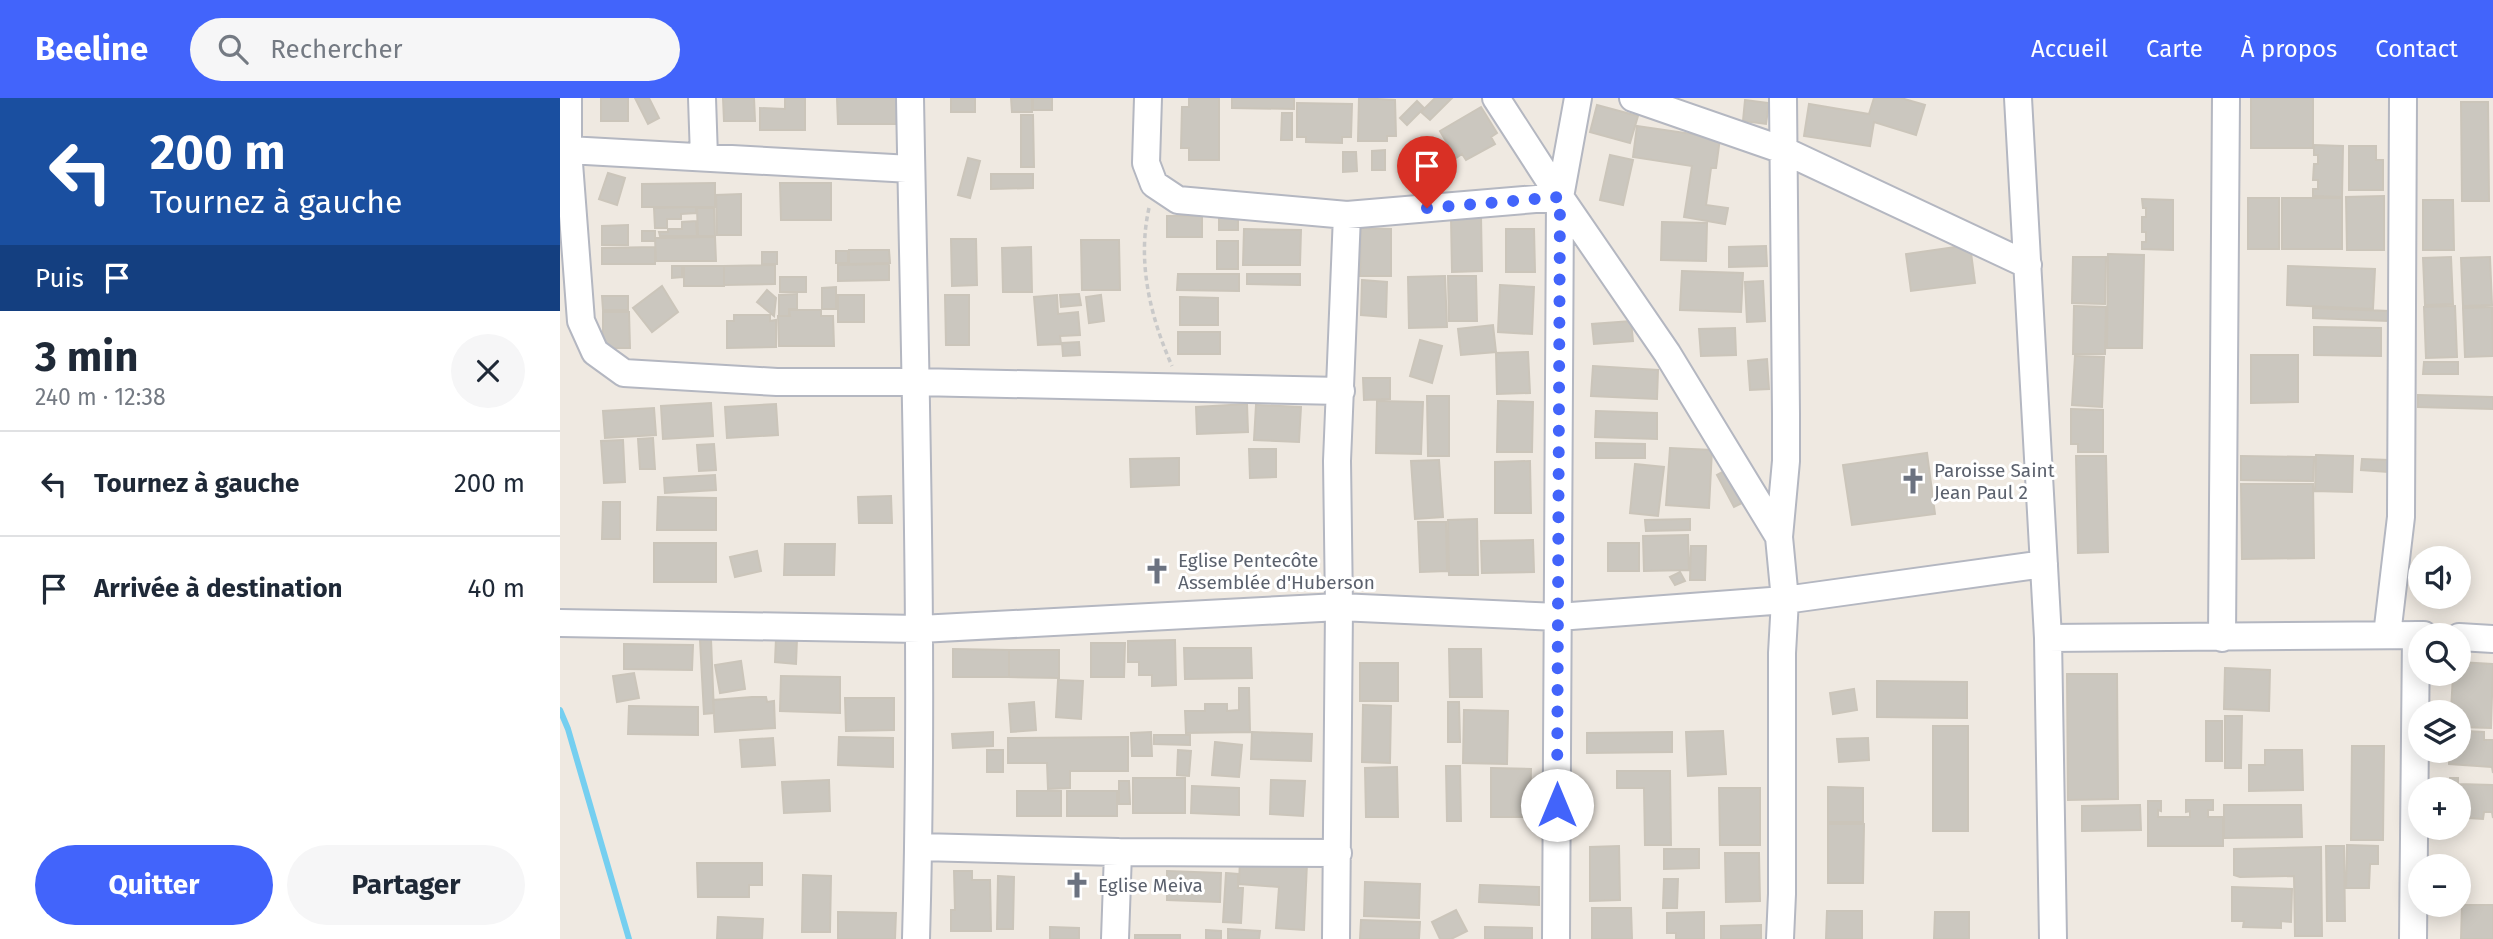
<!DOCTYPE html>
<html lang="fr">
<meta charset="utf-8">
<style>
body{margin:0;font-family:"Fira Sans",sans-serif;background:#f6f6f7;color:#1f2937;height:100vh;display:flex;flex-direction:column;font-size:26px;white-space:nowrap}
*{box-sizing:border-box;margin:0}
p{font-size:23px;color:#747a83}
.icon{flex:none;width:38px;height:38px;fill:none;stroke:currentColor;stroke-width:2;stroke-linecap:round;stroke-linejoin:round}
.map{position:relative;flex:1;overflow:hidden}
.details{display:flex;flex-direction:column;background:#fff;width:560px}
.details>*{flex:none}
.top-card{background:#1a4fa0;color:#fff;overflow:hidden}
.fabs{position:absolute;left:1848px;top:448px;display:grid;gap:14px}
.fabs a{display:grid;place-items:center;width:63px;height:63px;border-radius:50%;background:#fff;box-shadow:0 4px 18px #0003;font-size:35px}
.pin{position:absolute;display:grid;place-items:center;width:60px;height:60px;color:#fff;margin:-72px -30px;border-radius:50% 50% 50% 0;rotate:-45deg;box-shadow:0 0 7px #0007}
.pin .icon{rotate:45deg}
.me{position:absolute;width:77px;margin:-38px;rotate:0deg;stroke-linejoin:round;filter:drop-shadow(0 0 5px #0008)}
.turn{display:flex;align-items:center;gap:24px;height:147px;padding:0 35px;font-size:32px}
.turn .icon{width:91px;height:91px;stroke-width:2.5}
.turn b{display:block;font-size:49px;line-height:60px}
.then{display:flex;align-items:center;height:66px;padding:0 35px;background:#0003;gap:14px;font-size:26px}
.round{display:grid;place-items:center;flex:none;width:74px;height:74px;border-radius:37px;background:#f6f6f7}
.headline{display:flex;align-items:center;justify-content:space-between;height:119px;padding:0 35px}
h1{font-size:42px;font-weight:700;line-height:52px}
.cta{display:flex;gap:14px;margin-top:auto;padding:14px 35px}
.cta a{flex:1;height:80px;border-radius:42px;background:#4264fb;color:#fff;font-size:28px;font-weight:700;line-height:80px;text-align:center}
.cta a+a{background:#f6f6f7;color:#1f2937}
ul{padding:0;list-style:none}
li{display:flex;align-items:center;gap:21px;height:105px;padding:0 35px;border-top:2px solid #e0e1e3}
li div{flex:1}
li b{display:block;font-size:26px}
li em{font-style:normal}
header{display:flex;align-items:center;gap:42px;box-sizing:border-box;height:98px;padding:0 35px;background:#4264fb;color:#fff}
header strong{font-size:33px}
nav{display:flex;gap:38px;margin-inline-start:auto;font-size:24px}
.search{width:490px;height:63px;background:#f6f6f7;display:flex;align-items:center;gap:18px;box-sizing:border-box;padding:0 24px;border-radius:38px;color:#747a83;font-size:26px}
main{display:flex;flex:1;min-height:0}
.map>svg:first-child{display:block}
</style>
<header>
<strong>Beeline</strong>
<div class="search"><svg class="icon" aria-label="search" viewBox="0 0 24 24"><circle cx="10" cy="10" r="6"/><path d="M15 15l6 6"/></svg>Rechercher</div>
<nav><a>Accueil</a><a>Carte</a><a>À propos</a><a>Contact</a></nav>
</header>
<main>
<section class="details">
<div class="top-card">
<div class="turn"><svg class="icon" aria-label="left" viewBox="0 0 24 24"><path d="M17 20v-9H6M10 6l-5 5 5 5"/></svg><div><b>200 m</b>Tournez à gauche</div></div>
<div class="then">Puis<svg class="icon" aria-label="arrive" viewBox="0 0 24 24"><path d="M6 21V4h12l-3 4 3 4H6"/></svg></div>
</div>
<div class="headline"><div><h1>3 min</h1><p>240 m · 12:38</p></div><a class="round"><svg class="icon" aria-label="close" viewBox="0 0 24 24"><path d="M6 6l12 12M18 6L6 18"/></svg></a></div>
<ul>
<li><svg class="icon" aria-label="left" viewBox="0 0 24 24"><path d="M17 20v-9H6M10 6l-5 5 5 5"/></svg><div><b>Tournez à gauche</b></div><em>200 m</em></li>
<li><svg class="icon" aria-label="arrive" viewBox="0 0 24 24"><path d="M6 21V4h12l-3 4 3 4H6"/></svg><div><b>Arrivée à destination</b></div><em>40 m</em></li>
</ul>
<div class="cta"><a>Quitter</a><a>Partager</a></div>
</section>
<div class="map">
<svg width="1933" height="841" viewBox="0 0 1933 841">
<rect width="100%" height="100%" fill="#efe9e1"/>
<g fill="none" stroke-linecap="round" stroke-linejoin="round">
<path stroke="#75cff0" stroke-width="6" d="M0,612l8,19 61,210"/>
</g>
<path fill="#cbc7bf" stroke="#cbc5ba" stroke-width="2" d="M41,0h27v23h-27z
M75,0h14l10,20 -11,6z
M163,0h31l1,23h-31z
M225,0h20v32h-45v-22l25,1z
M277,0h61l1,26h-61z
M391,0h24v14h-24z
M451,0h21v14h-20z
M473,0h19v12h-19z
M629,0h30v62h-30v-12h-8l1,-41h7z
M672,0h62v11l-62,-1z
M799,0l36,2 1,36h-9v5h-29z
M875,0h17l-22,22 -9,-8z
M1314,0h27l24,7 -9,30 -42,-13 -4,24 -66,-10 5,-32 60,10z
M1691,0h62v50h-62z
M1185,2l24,3 -3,21 -23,-3z
M857,3l7,7 -17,17 -7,-7z
M1901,4h27l1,99h-27z
M737,5l55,1 -1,33h-9v6l-36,-1v-5h-9z
M1037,7l41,11 -8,27 -40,-11z
M921,9l16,26 -6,4 4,7 -29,16 -4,-6 -6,4 -16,-27z
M722,15h10v27h-11z
M461,17h12l1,52h-13z
M1077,28l83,12 -4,30h-5l-5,37 22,3 -3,16 -41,-7 8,-51 -59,-9z
M1754,47l29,1 -1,51 -29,-1v-7h5v-9h-5l1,-16h4v-9h-4z
M1789,48h27v14h7v30h-34z
M825,52v20h-13v-19z
M783,54h13l1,19 -14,1z
M1050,57l23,5 -10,45 -23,-5z
M408,60l12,3 -10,37 -12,-3z
M48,75l17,5 -8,27 -18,-6z
M431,76h42v14l-42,1z
M155,85v24h-73v-23z
M220,85h51v37h-50z
M181,96v41h-24l-1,-40z
M1824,98v54h-37l-1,-53z
M1688,100h31v51h-31z
M1722,100h60v51h-60z
M1582,101l31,1v50l-31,-1v-7h4v-10h-4v-15h4v-9h-3z
M1863,102h30l1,50h-31z
M136,109v6l-15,1v5h-14v9h-12l-1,-20z
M137,110h17l1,28h-17z
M607,118h35v21h-35z
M921,118l1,55 -30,1 -1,-55z
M659,119h19v13h-19z
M136,123l1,15h-37l-1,-4h9v-3h14v-7z
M1102,124l45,1 -1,38 -45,-1z
M68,127v20h-26v-19z
M801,130l30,1v47h-31z
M684,131l57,1 -1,35h-57z
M946,131h28l1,43h-29z
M82,133h13v10h-13z
M155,139l1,24h-60l-1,-23z
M391,141h25l1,46 -25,1z
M521,142h38l1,50h-38z
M657,143h21v28h-21z
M1410,147l5,38 -64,8 -5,-37z
M1206,148l1,20 -38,1v-20z
M95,149v17h-53v-16z
M471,149l1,45h-29l-1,-44z
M289,152h40l1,13 -41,1z
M276,153h12v12h-12z
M202,154h15v12h-15z
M1548,156l36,1 -2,93h-35z
M1513,159h33l-1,47 -33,-1z
M1891,159l2,47 -28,1 -2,-47z
M1930,159l2,48 -29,1 -2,-48z
M329,166v16l-51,1v-16z
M215,167v19l-51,1v-19z
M112,168h10v11l-10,1z
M124,168h40v20h-40z
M1728,168l87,3 -2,40 -86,-4z
M1122,173l61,2 -2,39 -61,-2z
M618,176h61v17l-62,-1z
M687,176h53v11l-53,-1z
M885,178l2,51 -38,1 -1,-51z
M888,178h28l1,45h-28z
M220,179h26v15h-26z
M802,182l25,2 -1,35 -25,-2z
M1203,183l2,40 -18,1 -2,-40z
M940,187l34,2 -2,47 -34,-2z
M102,188l16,26 -26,20 -19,-24z
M276,189v22h-14v-21z
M207,192l9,8 -2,18 -17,-14z
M237,196v15h-8v7h-10v-21z
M519,196l2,11 -20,2 -1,-12z
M278,197h26v27h-26z
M385,197h24v50h-23z
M497,197l1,19 20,-2 2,23 -20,1 1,8 -23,1 -4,-48z
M541,197l3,26 -15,2 -3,-26z
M42,198h26v14h-25z
M620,199l38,1v27h-38z
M1514,208l32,1 -1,47h-32z
M1895,208l2,51 -31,1 -2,-51z
M1932,209l1,49 -28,1 -2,-49z
M1753,210l76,3 -1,10 -75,-3z
M229,212h32v6h12l1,30h-55l-1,-30h12z
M43,214h26l1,36h-27z
M174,217h36v6l6,-1v27l-49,1v-27h7z
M1071,223l2,20 -39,3 -2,-20z
M933,227l3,27 -35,3 -3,-26z
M1754,229l67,1v28l-67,-1z
M1175,230l1,27 -35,1 -2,-27z
M618,234h42v22h-42z
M860,242l22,6 -10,37 -22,-7z
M519,244l1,13 -17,1 -1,-13z
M968,254l2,41 -33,1 -1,-41z
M1691,257h47v47l-47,1z
M1515,258l29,1 -2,50 -30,-2z
M1207,261l2,30 -19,1 -2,-29z
M1864,264h34v12h-35z
M1033,268l65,4 -1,29 -66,-3z
M803,280h27v21l-26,1z
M1858,297l75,2v12l-75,-2z
M867,298h22v60h-21z
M817,303l46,1 -2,52 -45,-1z
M938,303l35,1 -1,50h-35z
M151,305l2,33 -50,3 -2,-33z
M216,306l2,31 -51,3 -2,-31z
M687,306l1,28 -51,2 -1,-27z
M696,307l45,2 -2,35 -45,-2z
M94,310l2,27 -51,3 -2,-27z
M1511,311l32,1v42h-25v-8h-7z
M1036,313l61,2v26l-62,-2z
M93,340l2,31h-15l-2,-30z
M63,342l2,42 -21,1 -3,-42z
M1036,345l49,1v14h-49z
M154,346l2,26 -17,1 -2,-26z
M1110,350l42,2 -3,58 -43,-3z
M689,351h27v28l-26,1z
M1367,355l8,61 -83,11 -9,-60z
M1756,357l37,1 -1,36 -37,-1z
M1516,358h30l2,96 -30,1z
M1681,358l73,1 -1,24 -72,-1z
M619,360v27l-48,2 -1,-28z
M1802,361l27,1 -1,12 -27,-2z
M879,362l4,57 -28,2 -4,-58z
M970,363l1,52h-36v-51z
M1075,366l29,3 -6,49 -28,-3z
M1168,371l18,32 -12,6 -17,-32z
M155,377l1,15 -51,3 -1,-15z
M1681,386h72l1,74 -72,1z
M331,398l1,27h-33l-1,-26z
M98,399l58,1v32h-59z
M43,404h17v37h-18z
M917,421l1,56h-29l-1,-55z
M1130,421v11l-44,1 -1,-11z
M858,424h28l1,49 -27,1z
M1128,437l1,35 -45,1 -1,-35z
M973,442l1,32 -52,1 -1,-32z
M94,445h62v39h-62z
M1048,445h31v28h-31z
M225,446h50l-1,31h-50z
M1131,448h15l-1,34h-15z
M197,453l4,20 -26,6 -5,-20z
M1120,474l5,9 -10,4 -5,-8z
M216,540l21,1 -1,25 -21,-2z
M151,541l3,74 -10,1 -4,-74z
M615,542l1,45 -24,1v-11h-13v-13h-11v-21z
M531,545h34l-1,34h-33z
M64,546l69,1 -1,25 -68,-1z
M624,550h67l1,30 -67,1z
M393,551l56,1v27h-56z
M889,551h32l1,48h-32z
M449,552h50v28l-50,-1z
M181,563l4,28 -25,4 -5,-28z
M1899,564l34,2 -2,64 -32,-1v-15h-8l2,-38h6z
M800,565h38v38h-38z
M1665,570l45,2 -1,41 -45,-2z
M74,575l5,25 -22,4 -4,-26z
M1507,576h50l1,125 -50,1z
M221,578l59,1v36l-60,-2z
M498,582l25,1 -2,38 -25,-2z
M1317,583l90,1v36l-90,-1z
M679,590h10l1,44 -64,1 -1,-22h20v-7h22v7l12,-1z
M1294,591l3,21 -24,4 -3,-21z
M192,599h14l1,5 7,-1 1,27 -60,4 -2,-32z
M285,600h49v32l-48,1z
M474,604l2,28 -25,2 -2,-28z
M888,604h11l1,40h-12z
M803,607l28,1 -1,57 -28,-1z
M69,608l69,1v28l-70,-1z
M904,612l44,1 -1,53 -44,-1z
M1665,618h17l-1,52h-16z
M1646,623h16v40h-16z
M1373,628h35v105h-35z
M1163,633l3,43 -38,2 -2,-44z
M1906,633l18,1v8h9v33l-1,-6 -43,-3v-13h10v-13h7z
M433,634v14l-40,2 -1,-14z
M591,634l1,24h-20l-1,-23z
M692,634l60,2 -1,27 -60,-2z
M1112,634v20l-85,1v-20z
M594,637h36v10l-36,-1z
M279,639l54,1v29l-55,-2z
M568,639v34h-58v17l-22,1 -1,-26h-39v-25z
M213,640l2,27 -33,2 -2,-27z
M1308,640l1,22 -30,2 -2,-23z
M655,644l27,3 -3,32 -27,-2z
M1792,648h32l-1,94h-32z
M427,652h16v22h-16z
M618,652l13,1 -2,25 -12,-1z
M1705,652h37l1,40 -54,1v-26h16z
M886,668h14l1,55h-14z
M837,669l1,50h-32l-1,-49z
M931,670l40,1 -1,48h-39z
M1057,673h53l1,74h-26l-1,-57h-27z
M573,680h52v35h-52z
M1890,680h8v6l35,1v33l-1,-6h-8l-1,7 -15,-1v-7h-9v7v-29h-9z
M269,682l1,31 -46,2 -2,-31z
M711,682l34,1 -2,35 -33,-2z
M559,683h10l1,23h-11z
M632,688l47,2v27l-48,-2z
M1268,689l35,1v34h-35z
M1159,690h41v57h-40z
M457,693h44v25h-44z
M507,693h50v25h-50z
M1626,702h27v10h-5v7h15v29h-75v-45h13v10l-3,-1v7h32v-6l-4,1z
M1580,707l1,25 -59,1v-25z
M1664,707h77l1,32 -78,1z
M1268,726h36l-1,59h-35z
M1787,747l31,1v18h-8l-1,24h-23z
M1059,748l1,54 -30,1v-54z
M1766,748h18l1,75h-18z
M1761,749l1,89h-27l-1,-60 -54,1 -6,-2v-26z
M1104,751h35v19l-35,1z
M1165,755h34l1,48 -34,1z
M680,761l67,4 -3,67 -28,-2 3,-41 -40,-3z
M137,765h65v22h-13v12h-51z
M394,773h18v9h18l1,51h-40v-21h4z
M607,773l54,2 -1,29 -53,-2z
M666,775l12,1v14h5l-2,35 -18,-1z
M243,777l28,1 -1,56h-28z
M438,778l16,1 -1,52h-16z
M1104,781h14l-1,29h-14z
M805,784l55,2 -1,34 -55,-2z
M920,787l59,2v18l-60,-3z
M1672,789l60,2 -1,33 -10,-1v7l-38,-1 1,-6h-12z
M1902,807h31v34h-32z
M1032,810h39l1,31h-40z
M896,812l11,21 -16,8h-11l-8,-17z
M1267,813h35v28h-36z
M278,814l58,1 -1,26h-57z
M1144,814v27h-28v-6h-9v-20z
M1375,814h34v27h-35z
M158,819l45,2 -1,20h-45z
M801,822l59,2 -1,17h-59z
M1201,827v14h-40v-13z
M490,829l29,1v11h-29z
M925,829l47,1v11h-47z
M668,831l32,2 -1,8h-31z
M646,832l15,1v8h-15z
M575,837h45v4h-45z"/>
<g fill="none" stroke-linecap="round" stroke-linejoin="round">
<g stroke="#b4b7c1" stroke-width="30">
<path id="minor" d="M8,0v52l13,171 14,31 29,21 153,9h139l425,9
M142,0l2,59
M350,0c5,280 14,561 6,841
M588,0l-2,65 8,21 24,16 169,15 213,-18
M936,0l64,99 107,156 112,184 6,63 -3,53v241l-2,45
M1073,0l150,52 245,115
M1458,0l30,540 5,301
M8,52l343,19
M1219,439l7,-76v-47l-3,-316
M0,525l360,6 419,-22 219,10 227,-17 259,-36
M1827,537l14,-118 2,-419
M1899,539l34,2
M1488,540l376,-3
M1662,540l4,-540
M359,749l199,5 220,1
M555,841l3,-87
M776,841l3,-332 -2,-146 10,-246
M996,841l4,-742 18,-99
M1853,841l3,-304"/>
</g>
<path stroke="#c9c9c9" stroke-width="3.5" stroke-dasharray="5 3.5" stroke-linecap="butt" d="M589,110c-12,54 1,108 23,158"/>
<use href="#minor" stroke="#fff" stroke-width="26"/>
</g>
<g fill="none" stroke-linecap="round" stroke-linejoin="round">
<path stroke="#4264fb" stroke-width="12" stroke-dasharray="0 21.6" d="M867,110l133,-11 -3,608"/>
</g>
<defs>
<g id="church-bare" transform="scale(2.1)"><path d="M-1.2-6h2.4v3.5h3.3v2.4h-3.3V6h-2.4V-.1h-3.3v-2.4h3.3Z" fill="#6b7280" stroke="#fff" stroke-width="2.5" paint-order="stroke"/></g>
</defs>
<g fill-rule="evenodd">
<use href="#church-bare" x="1353" y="383"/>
<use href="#church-bare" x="597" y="473"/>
<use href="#church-bare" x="517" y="787"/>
</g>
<g text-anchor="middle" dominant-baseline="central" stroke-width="6" stroke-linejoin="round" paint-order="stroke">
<g font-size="19" fill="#5b616d" stroke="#fff" text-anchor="start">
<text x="1374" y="372">Paroisse Saint<tspan x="1374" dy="22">Jean Paul 2</tspan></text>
<text x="618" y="462">Eglise Pentecôte<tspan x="618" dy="22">Assemblée d'Huberson</tspan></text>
<text x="538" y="787">Eglise Meiva</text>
</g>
</g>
</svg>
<div class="fabs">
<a><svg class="icon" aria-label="sound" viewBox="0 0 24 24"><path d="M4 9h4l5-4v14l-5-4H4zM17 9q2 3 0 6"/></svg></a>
<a><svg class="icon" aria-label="search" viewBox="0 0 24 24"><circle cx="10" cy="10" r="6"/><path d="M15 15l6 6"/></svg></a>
<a><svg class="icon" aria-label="layers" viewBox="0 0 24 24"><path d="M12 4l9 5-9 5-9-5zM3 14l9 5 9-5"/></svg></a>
<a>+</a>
<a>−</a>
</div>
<div class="pin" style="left:867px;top:110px;background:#d93025"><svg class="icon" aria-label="arrive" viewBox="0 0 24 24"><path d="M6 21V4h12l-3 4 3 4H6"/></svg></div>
<svg class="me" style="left:997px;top:707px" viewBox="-20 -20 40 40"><circle r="19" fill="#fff"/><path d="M0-13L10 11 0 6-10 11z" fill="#4264fb"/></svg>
</div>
</main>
